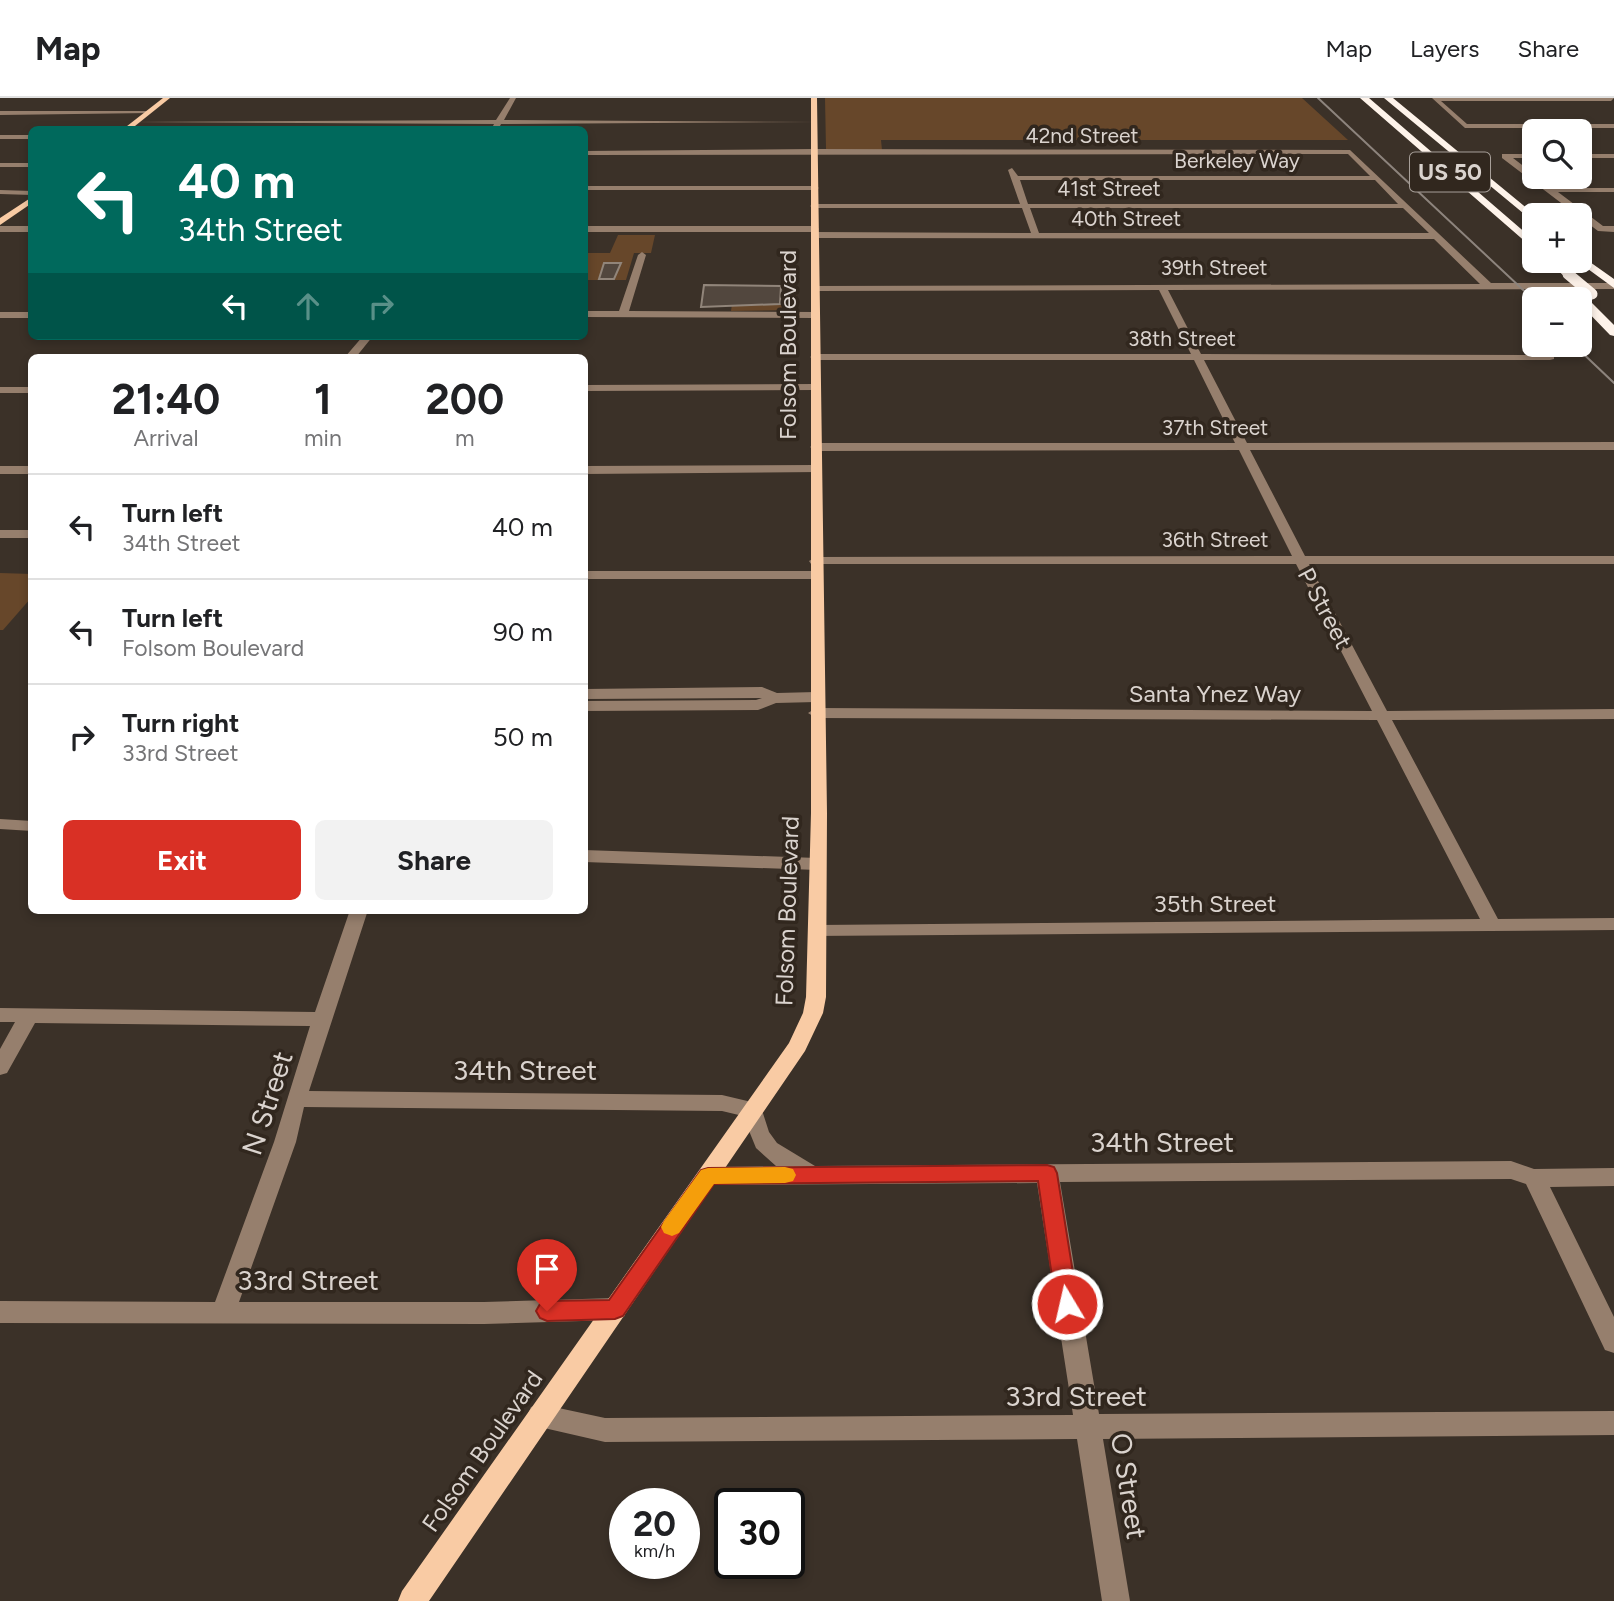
<!DOCTYPE html>
<meta charset="utf-8">
<style>
body{margin:0;font-family:Figtree,sans-serif;background:#f2f2f2;color:#202124;height:100vh;display:flex;flex-direction:column;font-size:26px;white-space:nowrap}
*{box-sizing:border-box;margin:0}
p{font-size:23px;color:#757577}
.icon{flex:none;width:38px;height:38px;fill:none;stroke:currentColor;stroke-width:2;stroke-linecap:round;stroke-linejoin:round}
.map{position:relative;flex:1;overflow:hidden}
.details{position:absolute;left:28px;top:256px;width:560px;height:560px;display:flex;flex-direction:column;background:#fff;border-radius:10px;box-shadow:0 4px 10px #0003}
.details>*{flex:none}
.guide{position:absolute;left:28px;top:28px;width:560px;height:214px;border-radius:10px;box-shadow:0 4px 10px #0003;background:#00695c;color:#fff;overflow:hidden}
.fabs{position:absolute;left:1522px;top:21px;display:grid;gap:14px}
.fabs a{display:grid;place-items:center;width:70px;height:70px;border-radius:10px;background:#fff;box-shadow:0 4px 10px #0003;font-size:35px}
.speed{position:absolute;left:609px;top:1390px;display:flex;gap:14px;font-size:35px;font-weight:700;text-align:center}
.speed>*{display:grid;place-content:center;width:91px;height:91px;border-radius:50%;background:#fff;box-shadow:0 4px 10px #0003;line-height:1}
.speed small{font-size:18px;font-weight:400}
.speed .limit{border:4px solid #111;border-radius:10px;background:#fff;color:#111}
.pin{position:absolute;display:grid;place-items:center;width:60px;height:60px;color:#fff;margin:-72px -30px;border-radius:50% 50% 50% 0;rotate:-45deg;box-shadow:0 0 7px #0007}
.pin .icon{rotate:45deg}
.me{position:absolute;width:77px;margin:-38px;rotate:351deg;stroke-linejoin:round;filter:drop-shadow(0 0 5px #0008)}
.turn{display:flex;align-items:center;gap:24px;height:147px;padding:0 35px;font-size:32px}
.turn .icon{width:91px;height:91px;stroke-width:2.5}
.turn b{display:block;font-size:49px;line-height:60px}
.lanes{display:flex;align-items:center;height:66px;padding:0 35px;background:#0003;justify-content:center;gap:35px;direction:ltr}
.lanes .off{opacity:.35}
.eta{display:flex;justify-content:space-evenly;align-items:center;height:119px;text-align:center}
.eta b{font-size:42px;font-weight:700;line-height:49px}
.cta{display:flex;gap:14px;margin-top:auto;padding:14px 35px}
.cta a{flex:1;height:80px;border-radius:10px;background:#d93025;color:#fff;font-size:28px;font-weight:700;line-height:80px;text-align:center}
.cta a+a{background:#f2f2f2;color:#202124}
ul{padding:0;list-style:none}
li{display:flex;align-items:center;gap:21px;height:105px;padding:0 35px;border-top:2px solid #e0e0e0}
li div{flex:1}
li b{display:block;font-size:26px}
li em{font-style:normal}
header{display:flex;align-items:center;gap:42px;box-sizing:border-box;height:98px;padding:0 35px;background:#fff;border-bottom:2px solid #e0e0e0}
header strong{font-size:33px}
nav{display:flex;gap:38px;margin-inline-start:auto;font-size:24px}
.map>svg:first-child{display:block}
</style>
<header>
<strong>Map</strong>
<nav><a>Map</a><a>Layers</a><a>Share</a></nav>
</header>
<div class="map">
<svg width="1614" height="1503" viewBox="0 0 1614 1503">
<rect width="100%" height="100%" fill="#3b3128"/>
<path fill="#67472a" d="M825,0h477l46,42h-467l1,10 -56,-1z
M618,137h37l-4,18h-17l-8,27h-41v-27h25z
M797,191l-1,21 -65,1 1,-7h48l3,-12z
M0,475l32,1 -1,24 -28,32h-3z"/>
<path fill="#52473e" stroke="#91857a" stroke-width="2" d="M604,165h17l-7,16h-15z
M704,187l77,1 -1,18 -79,3z"/>
<g fill="none" stroke-linecap="round" stroke-linejoin="round">
<path fill="#967f6d" fill-rule="evenodd" d="M510,0h6l-12,22 313,2 -316,2 -3,6h-7l3,-6 -362,-2 364,-2z
M1432,0h182l-3,3h-170l26,23h147v4h-149z
M0,13h147l3,2 -150,2z
M0,37h32v4h-32z
M814,51l536,1 141,133h123v6l-446,1 33,64 353,1v4l-4,1h-346l43,83 367,-1v8h-364l55,106h309v8h-305l78,147 227,-2v10l-222,1 106,199 116,-1v12l-804,6 -2,-5 2,-5 7,-1 663,-6 -103,-199 -561,-2 -8,-5 8,-5 556,3 -76,-147h-485l-2,-3 7,-4 476,-1 -53,-106 -423,1 -6,-4 6,-4h419l-41,-83h-379l-5,-3 5,-3h376l-32,-64 -344,1 -3,-1v-4l668,-2 -46,-45 -619,-1 -4,-3 4,-3 216,1 -9,-25h-208l-4,-2 4,-2h206l-12,-34 4,-2 6,8h352l-22,-22 -764,1v-4zM1020,82h355l23,24h-370zM1030,110h373l26,25h-390z
M1502,56h33v4h-22l39,30h62v4h-56l45,34h11v6l-16,-1 -96,-73z
M1580,56h34v4h-34z
M0,65h32v4h-32z
M584,88h231l4,2 -4,2h-231z
M0,92l32,1v4l-32,-1z
M0,128h32v6h-32z
M584,128h231l4,3 -4,3h-231z
M642,154l4,3 -17,56 186,1 5,3 -5,3 -231,-1v-6h35l19,-56z
M0,214h32v6h-32z
M363,238h10l-17,21h-11z
M584,287l231,-1 5,3 -5,3 -231,1z
M0,289h32v6h-32z
M816,367l6,4 -2,3 -236,2v-8z
M0,368h32v8h-32z
M0,432h32v8h-32z
M584,473h232l7,4 -7,4h-232z
M762,589l15,6 39,-1 8,5 -8,5 -40,1 -18,7 -174,1v-10l172,-1 6,-2 -178,1v-10z
M0,721l32,2v10l-32,-2z
M584,752l233,8 9,6 -9,6 -233,-8z
M350,812h18l-59,181 413,4 38,9 9,28 8,11 38,23 696,-5 23,8 80,-1v18l-64,1 64,130v36l-9,-3 -79,-166 -15,-5 -451,3 39,232 515,-3v24l-511,4 27,162h-28l-25,-162 -472,3 -74,-17 -4,-9 4,-9 9,-3 65,14 468,-3 -36,-232 -329,2 -8,-3 -3,-6 3,-6 8,-3 68,-1 -20,-18 -13,-32 -21,-5 -418,-4 -8,35 -57,160h245l131,-4 9,3 3,8 -3,8 -9,3 -131,4 -484,-1v-22l215,1 59,-160 36,-116 -275,-3 -28,50 -7,2v-26l15,-27h-15v-14l315,4z"/>
<path fill="#f9cba4" fill-rule="evenodd" d="M163,0h7l-40,32h-8z
M811,0h6l10,715 -1,184 -3,16 -18,38 -376,550h-31l4,-10 387,-548 14,-30 3,-16 5,-184z
M32,99v6l-32,22v-7z"/>
<path fill="#fef3ea" fill-rule="evenodd" d="M1360,0h9l166,143v9z
M1384,0h9l142,117v8z
M1580,157l34,24v9l-37,-27h3z
M1547,163h11l16,13 -10,2z
M1573,194h8l33,33v11l-4,-1 -30,-31v-5l-7,-3z"/>
<path stroke="#8d847d" stroke-width="2" d="M1318,0l217,203
M1574,247l40,38"/>
<path stroke="#fef3ea" stroke-width="11" d="M1568,176l24,20"/>
</g>
<path fill="#d93025" stroke="#8d1f18" stroke-width="2" d="M1047,1067l7,2 3,6 21,131 -3,7 -8,2 -7,-2 -4,-7 -18,-123 -324,3 -91,132 -8,3 -68,2 -7,-3 -4,-7 4,-7 7,-3 62,-1 92,-130 7,-2z"/>
<path fill="#f59e0b" d="M785,1069l8,2 3,6 -3,6 -8,2 -71,1 -35,49 -7,3 -8,-3 -3,-6 3,-6 37,-51 7,-2z"/>
<g text-anchor="middle" dominant-baseline="central" stroke-width="7" stroke-linejoin="round" paint-order="stroke">
<g font-size="21" fill="#dad3ce" stroke="#31271e">
<text x="1082" y="37">42nd Street</text>
<text x="1237" y="62">Berkeley Way</text>
<text x="1109" y="90">41st Street</text>
<text x="1126" y="120">40th Street</text>
<text x="1214" y="169">39th Street</text>
<text x="1182" y="240">38th Street</text>
<text x="1215" y="329">37th Street</text>
<text x="1215" y="441">36th Street</text>
</g>
<rect fill="#31271e" stroke="#a79f99" stroke-width="2" x="1410" y="54.5" width="80" height="39" rx="5"/>
<g font-size="23" font-weight="bold" fill="#dad3ce">
<text x="1450" y="74">US 50</text>
</g>
<g font-size="24" fill="#dad3ce" stroke="#31271e">
<text transform="translate(787 247) rotate(-90)">Folsom Boulevard</text>
<text transform="translate(1325 510) rotate(62)">P Street</text>
<text x="1215" y="595">Santa Ynez Way</text>
<text x="1215" y="805">35th Street</text>
<text transform="translate(787 813) rotate(-88)">Folsom Boulevard</text>
<text transform="translate(482 1353) rotate(-55)">Folsom Boulevard</text>
</g>
<g font-size="28" fill="#dad3ce" stroke="#31271e">
<text x="525" y="972">34th Street</text>
<text transform="translate(267 1005) rotate(-72)">N Street</text>
<text x="1162" y="1044">34th Street</text>
<text x="308" y="1182">33rd Street</text>
<text x="1076" y="1298">33rd Street</text>
<text transform="translate(1129 1388) rotate(81)">O Street</text>
</g>
</g>
</svg>
<div class="fabs">
<a><svg class="icon" aria-label="search" viewBox="0 0 24 24"><circle cx="10" cy="10" r="6"/><path d="M15 15l6 6"/></svg></a>
<a>+</a>
<a>−</a>
</div>
<div class="speed"><div>20<small>km/h</small></div><div class="limit">30</div></div>
<div class="pin" style="left:547px;top:1213px;background:#d93025"><svg class="icon" aria-label="arrive" viewBox="0 0 24 24"><path d="M6 21V4h12l-3 4 3 4H6"/></svg></div>
<svg class="me" style="left:1067px;top:1206px" viewBox="-20 -20 40 40"><circle r="17" fill="#d93025" stroke="#fff" stroke-width="3"/><path d="M0-11L8 9 0 5-8 9z" fill="#fff"/></svg>
<div class="guide">
<div class="turn"><svg class="icon" aria-label="left" viewBox="0 0 24 24"><path d="M17 20v-9H6M10 6l-5 5 5 5"/></svg><div><b>40 m</b>34th Street</div></div>
<div class="lanes"><svg class="icon" aria-label="left" viewBox="0 0 24 24"><path d="M17 20v-9H6M10 6l-5 5 5 5"/></svg><svg class="icon off" aria-label="ahead" viewBox="0 0 24 24"><path d="M12 20V5M6 11l6-6 6 6"/></svg><svg class="icon off" aria-label="right" viewBox="0 0 24 24"><path d="M7 20v-9h11M14 6l5 5-5 5"/></svg></div>
</div>
<section class="details">
<div class="eta">
<div><b>21:40</b><p>Arrival</p></div>
<div><b>1</b><p>min</p></div>
<div><b>200</b><p>m</p></div>
</div>
<ul>
<li><svg class="icon" aria-label="left" viewBox="0 0 24 24"><path d="M17 20v-9H6M10 6l-5 5 5 5"/></svg><div><b>Turn left</b><p>34th Street</p></div><em>40 m</em></li>
<li><svg class="icon" aria-label="left" viewBox="0 0 24 24"><path d="M17 20v-9H6M10 6l-5 5 5 5"/></svg><div><b>Turn left</b><p>Folsom Boulevard</p></div><em>90 m</em></li>
<li><svg class="icon" aria-label="right" viewBox="0 0 24 24"><path d="M7 20v-9h11M14 6l5 5-5 5"/></svg><div><b>Turn right</b><p>33rd Street</p></div><em>50 m</em></li>
</ul>
<div class="cta"><a>Exit</a><a>Share</a></div>
</section>
</div>
